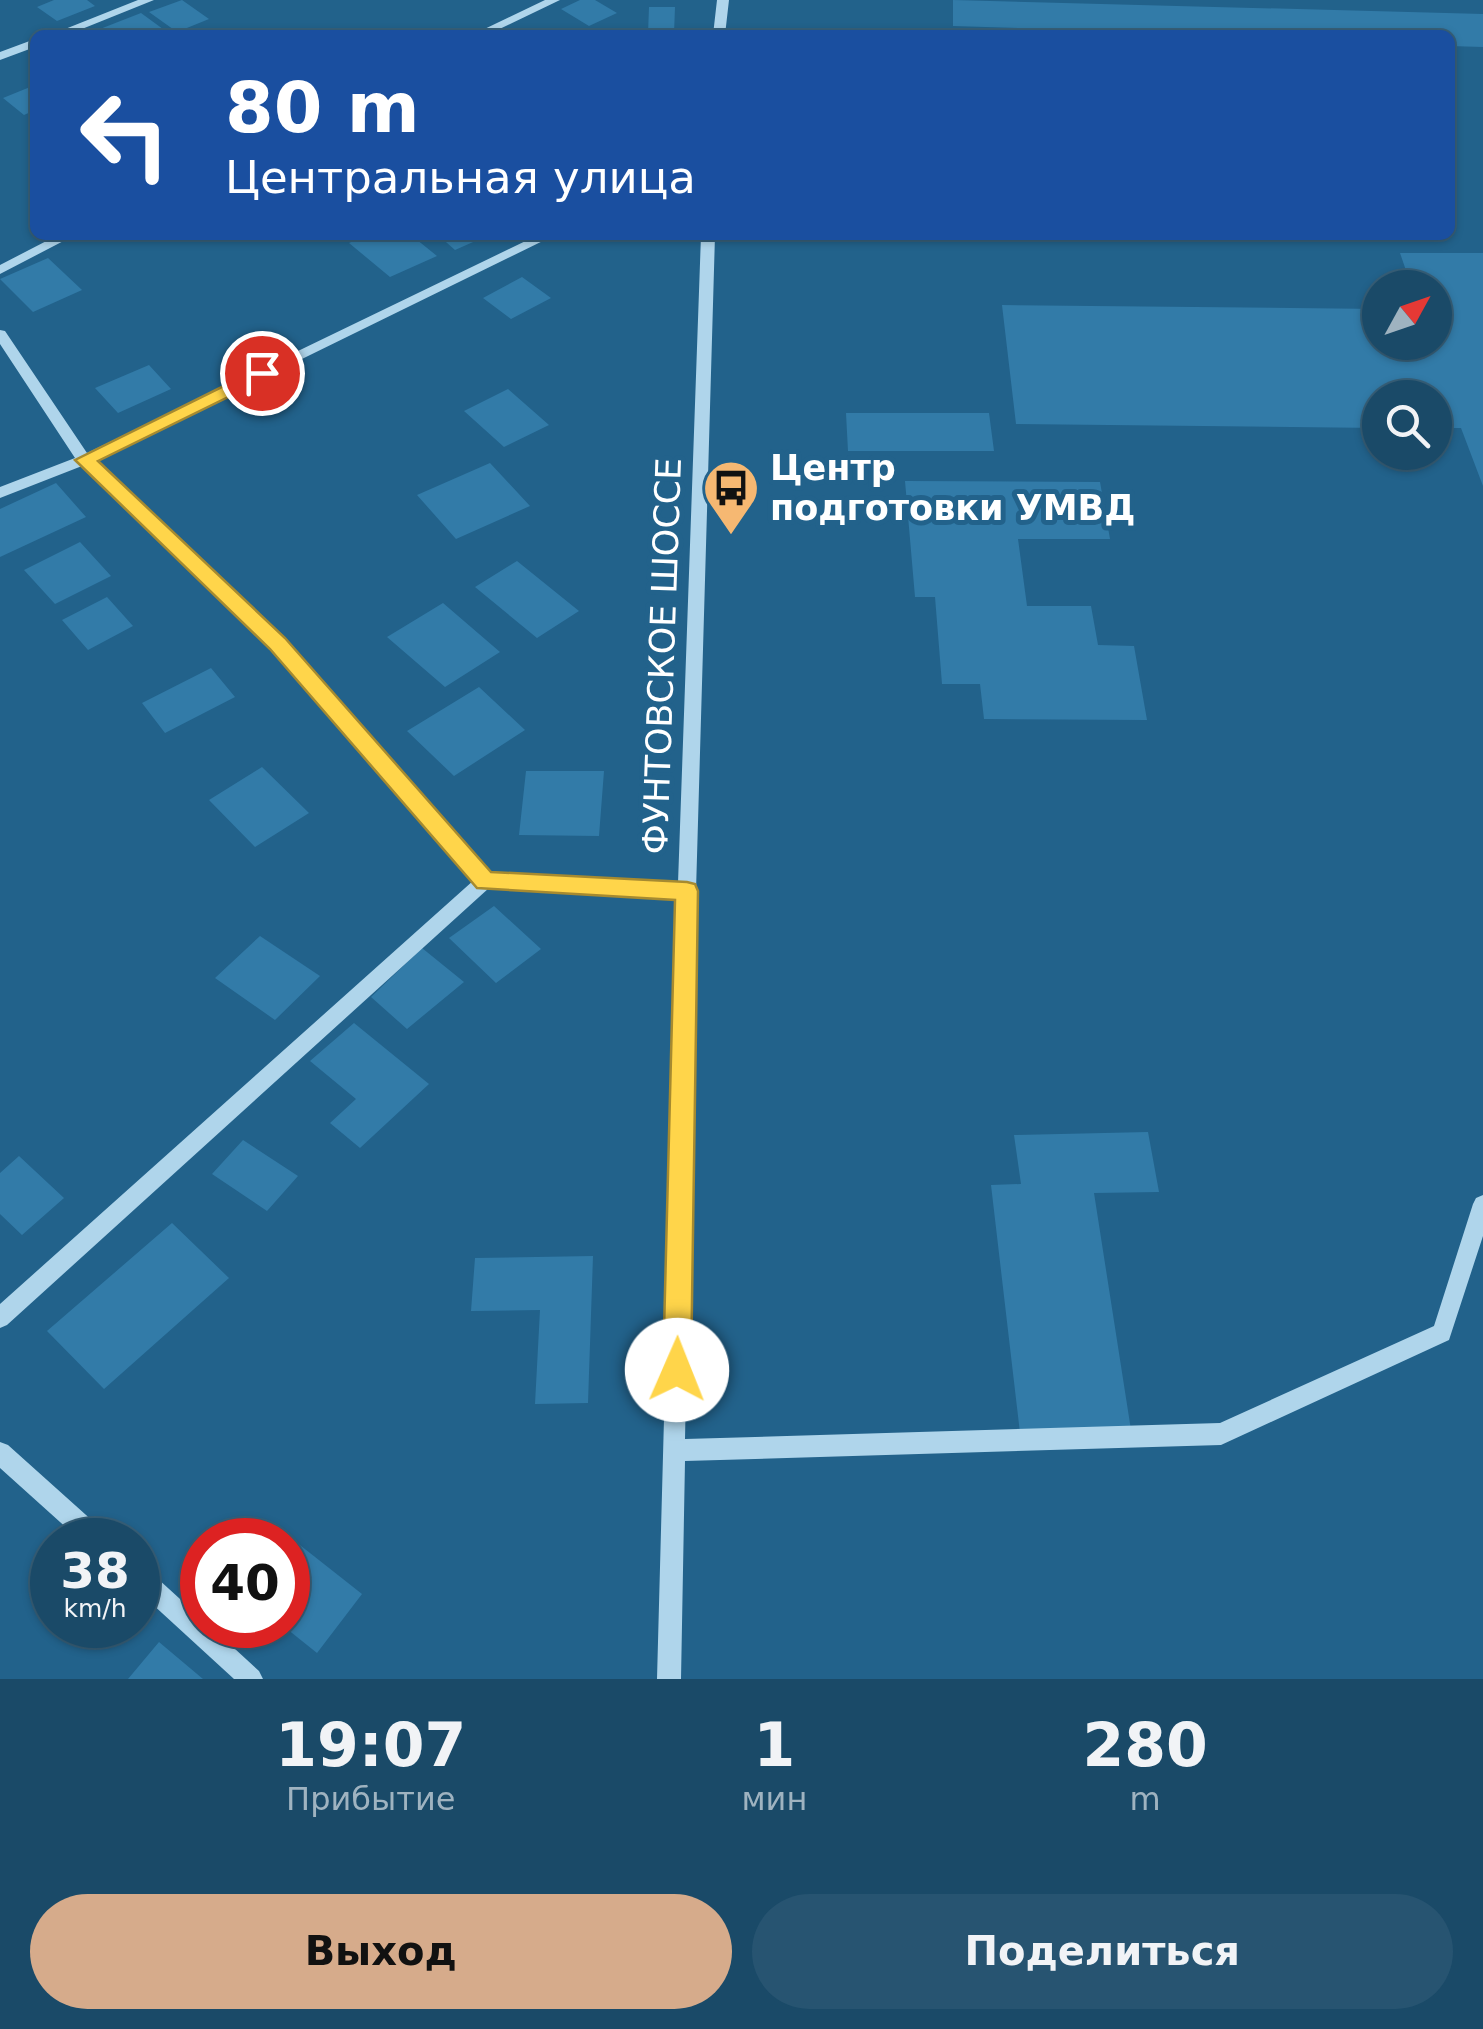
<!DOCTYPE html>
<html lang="ru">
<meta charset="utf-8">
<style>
body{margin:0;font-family:"DejaVu Sans",sans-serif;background:#275471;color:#f1f3f6;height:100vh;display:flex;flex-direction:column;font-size:38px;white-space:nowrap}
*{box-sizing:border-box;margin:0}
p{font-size:32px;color:#9fb3c0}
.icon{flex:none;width:55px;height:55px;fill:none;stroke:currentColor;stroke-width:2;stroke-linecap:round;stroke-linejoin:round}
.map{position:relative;height:1679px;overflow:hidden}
.drawer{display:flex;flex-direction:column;background:#1a4a68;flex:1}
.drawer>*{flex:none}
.top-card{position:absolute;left:30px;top:30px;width:1425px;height:210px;border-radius:15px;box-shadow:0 2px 8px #0004,0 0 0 2px #38627c;background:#1a4fa0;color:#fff;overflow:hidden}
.needle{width:65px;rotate:50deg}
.buttons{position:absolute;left:1362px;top:270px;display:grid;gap:20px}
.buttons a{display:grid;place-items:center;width:90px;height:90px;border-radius:50%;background:#1a4a68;box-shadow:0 2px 8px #0004,0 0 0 2px #38627c;font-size:50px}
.speed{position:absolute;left:30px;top:1518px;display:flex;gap:20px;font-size:50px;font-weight:700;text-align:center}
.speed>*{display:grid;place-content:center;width:130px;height:130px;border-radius:50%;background:#1a4a68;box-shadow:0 2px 8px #0004,0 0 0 2px #38627c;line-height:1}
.speed small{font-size:25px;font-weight:400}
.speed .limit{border:15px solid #d22;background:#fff;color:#111}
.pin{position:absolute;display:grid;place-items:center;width:85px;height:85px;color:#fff;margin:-42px;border:5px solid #fff;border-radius:50%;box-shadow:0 2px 10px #0007}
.me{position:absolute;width:110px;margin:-55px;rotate:1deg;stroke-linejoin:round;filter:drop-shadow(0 0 8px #0008)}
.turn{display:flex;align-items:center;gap:35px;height:210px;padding:0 30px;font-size:45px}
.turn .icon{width:130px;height:130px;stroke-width:2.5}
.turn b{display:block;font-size:70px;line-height:85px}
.eta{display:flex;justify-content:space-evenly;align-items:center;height:170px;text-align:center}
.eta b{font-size:60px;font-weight:700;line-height:70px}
.action{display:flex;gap:20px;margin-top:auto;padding:20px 30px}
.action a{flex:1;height:115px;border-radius:60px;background:#d6ab8b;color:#111;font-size:40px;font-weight:700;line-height:115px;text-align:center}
.action a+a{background:#275471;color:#f1f3f6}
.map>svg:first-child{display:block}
</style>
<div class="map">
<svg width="1483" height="1679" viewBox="0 0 1483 1679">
<rect width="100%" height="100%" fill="#22628b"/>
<path fill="#327ba8" d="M54,0h33l8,6 -38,15 -20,-14z
M182,0l27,19 -32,13 -28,-20z
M580,0h15l22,13 -28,13 -28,-17z
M953,0l530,14v33l-33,-1v-11h-198l-299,-9z
M649,7h26l-1,27h-26z
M141,13l26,19 -60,3 -7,-6z
M35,85v25l-11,5 -21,-17z
M366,235h45l26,21 -47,21 -41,-34z
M438,235h51l-34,15z
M1400,253h83v233l-22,-58h-26v-30h-55v30l-364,-4 -14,-119 378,4v33h55v-54h-23z
M48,258l34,32 -49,22 -33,-33z
M522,277l29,21 -40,21 -28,-21z
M149,365l22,24 -53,24 -23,-25z
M508,389l41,36 -45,22 -40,-36z
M846,413h143l5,38h-146z
M490,463l40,43 -74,33 -39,-44z
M905,481l195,1 10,57h-92l9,67h64l7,39 36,1 13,74 -163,-1 -4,-35h-38l-7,-87h-20z
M56,483l30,34 -86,40v-48z
M80,542l31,34 -56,28 -31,-34z
M517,561l62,50 -42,27 -62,-51z
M107,597l26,29 -45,24 -26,-30z
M443,603l57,49 -55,35 -58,-50z
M211,668l24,29 -70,36 -23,-30z
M479,687l46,43 -71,46 -47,-45z
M262,767l47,46 -54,34 -46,-47z
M526,771h78l-5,65 -80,-1z
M494,906l47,43 -45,34 -47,-45z
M260,936l60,40 -45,44 -60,-42z
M422,948l42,34 -57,47 -36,-32z
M354,1023l75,61 -69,64 -30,-25 26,-24 -46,-38z
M1148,1132l11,60 -65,1 37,237 -111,3 -29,-248 30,-1 -7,-49z
M243,1140l55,36 -31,35 -55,-37z
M19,1156l45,42 -42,37 -22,-21v-41z
M172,1223l57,55 -125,111 -57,-58z
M593,1256l-5,147 -53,1 5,-94 -69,1 4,-53z
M277,1527l85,67 -45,59 -35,-28h6v-85h-22z
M159,1642l44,37h-75z"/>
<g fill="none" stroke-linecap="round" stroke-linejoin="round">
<path fill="#afd5eb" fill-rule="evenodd" d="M138,0h16l-87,35h-17z
M545,0h15l-73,35h-15z
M717,0h12l-4,35h-12z
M35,39v8l-35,13v-8z
M58,235h17l-75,39v-9z
M538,235h17l-461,226 189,179 207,234 188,9 23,-648h14l-19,656 -11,548 535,-16 214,-97 39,-122 3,-6 7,-3v41l-34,104 -228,105 -536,16 -4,218h-24l21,-781 -189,-10 -482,437 -7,3v-24l474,-424 -203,-232 -189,-182 -82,32v-11l75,-29 -75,-114v-14l5,1 82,122z
M0,1442l8,3 97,87 3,8h-28l-80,-72z
M138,1565l8,3 56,51v6h7l50,46 4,8h-29l-96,-88z"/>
</g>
<path fill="#ffd54a" stroke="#a68a30" stroke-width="2.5" d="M262,367l10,6 -3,4 -171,84 187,177 206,234 196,10 8,2 3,7 -7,479 -4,10 -10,4 -10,-4 -4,-10 12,-470 -198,-12 -207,-239 -195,-189z"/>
<defs>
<g id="bus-pin" transform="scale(2.875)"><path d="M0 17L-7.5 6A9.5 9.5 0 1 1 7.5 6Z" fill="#f6b872" stroke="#22628b"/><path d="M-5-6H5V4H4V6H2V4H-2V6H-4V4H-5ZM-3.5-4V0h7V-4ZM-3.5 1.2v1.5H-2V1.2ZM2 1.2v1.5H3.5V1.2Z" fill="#111"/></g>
</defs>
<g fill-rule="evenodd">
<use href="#bus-pin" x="731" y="488"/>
</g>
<g text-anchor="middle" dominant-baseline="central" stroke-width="10" stroke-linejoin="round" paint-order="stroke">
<g font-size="35" font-weight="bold" fill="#fff" stroke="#22628b" text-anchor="start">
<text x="770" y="468">Центр<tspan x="770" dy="40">подготовки УМВД</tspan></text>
</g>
<g font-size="35" fill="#fff" stroke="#22628b">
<text transform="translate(662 656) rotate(-88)">ФУНТОВСКОЕ ШОССЕ</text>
</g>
</g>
</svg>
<div class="buttons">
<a><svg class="needle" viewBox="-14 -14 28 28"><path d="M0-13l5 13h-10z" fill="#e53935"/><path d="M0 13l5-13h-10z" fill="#9fb3c0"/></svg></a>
<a><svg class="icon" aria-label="search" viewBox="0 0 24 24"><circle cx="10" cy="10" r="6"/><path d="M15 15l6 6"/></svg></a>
</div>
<div class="speed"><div>38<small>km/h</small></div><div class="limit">40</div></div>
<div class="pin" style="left:262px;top:373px;background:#d93025"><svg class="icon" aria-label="arrive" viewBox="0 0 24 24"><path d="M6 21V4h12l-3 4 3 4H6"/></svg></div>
<svg class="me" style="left:677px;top:1370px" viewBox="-20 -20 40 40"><circle r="19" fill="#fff"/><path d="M0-13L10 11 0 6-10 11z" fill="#ffd54a"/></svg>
<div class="top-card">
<div class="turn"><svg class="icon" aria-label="left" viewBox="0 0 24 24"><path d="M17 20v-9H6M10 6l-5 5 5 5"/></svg><div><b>80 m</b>Центральная улица</div></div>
</div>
</div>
<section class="drawer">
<div class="eta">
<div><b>19:07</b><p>Прибытие</p></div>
<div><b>1</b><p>мин</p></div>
<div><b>280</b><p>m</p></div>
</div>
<div class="action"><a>Выход</a><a>Поделиться</a></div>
</section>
